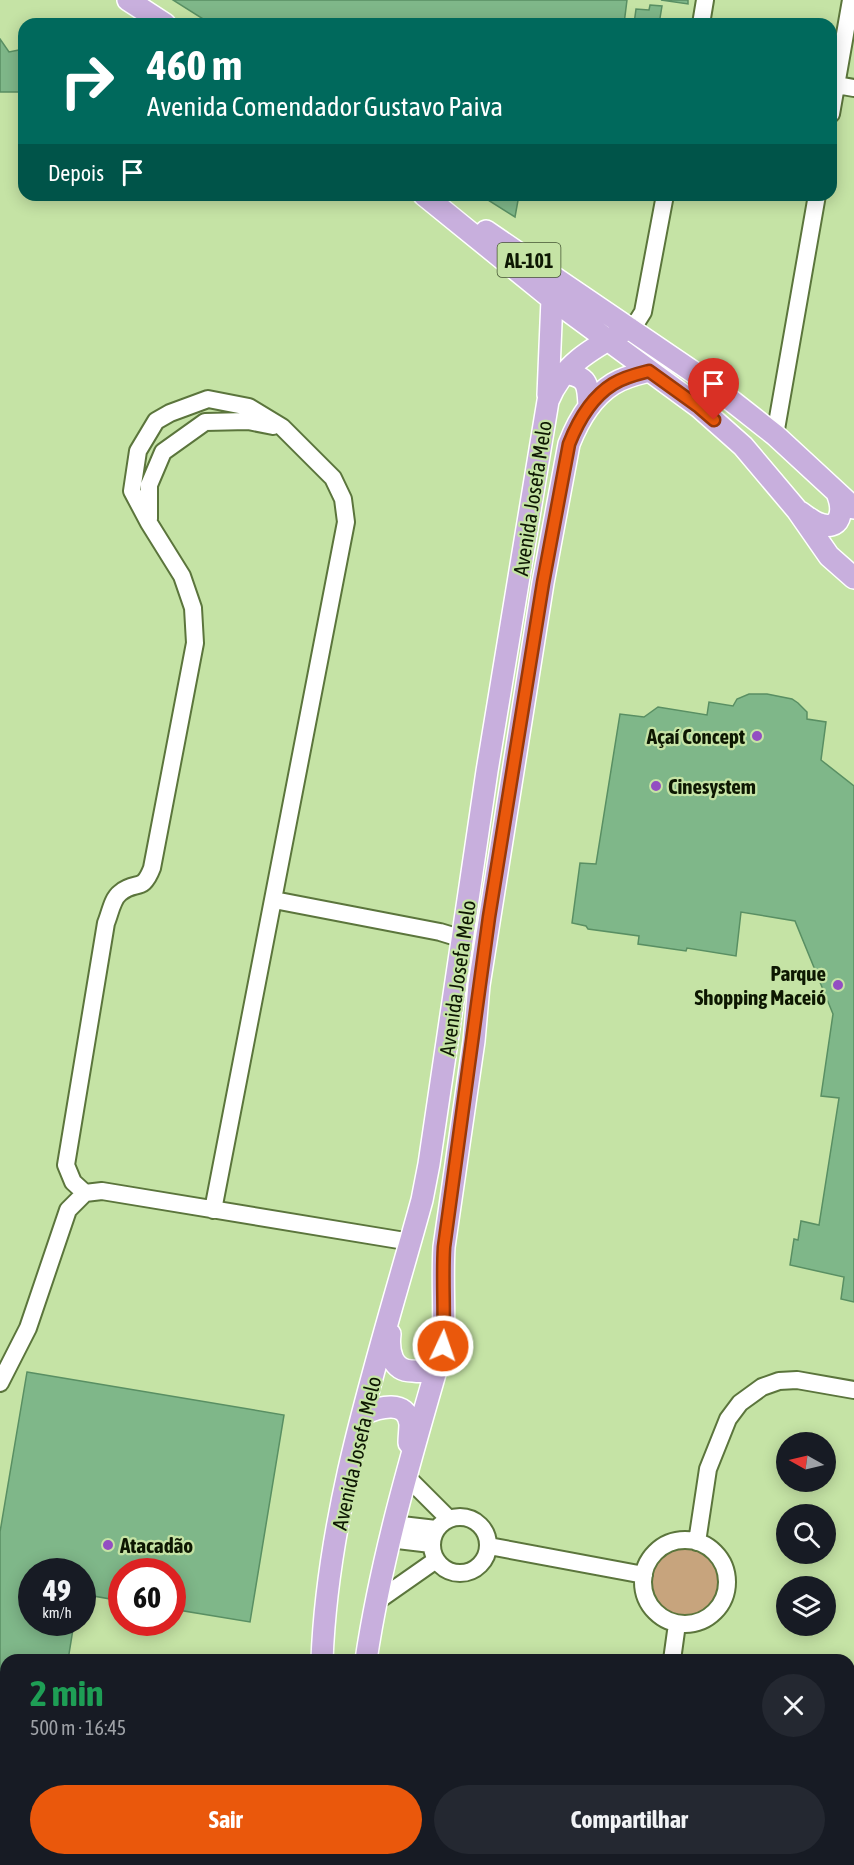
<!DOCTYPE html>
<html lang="pt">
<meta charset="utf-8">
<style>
body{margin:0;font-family:"Asap Condensed",sans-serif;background:#242831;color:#f1f3f6;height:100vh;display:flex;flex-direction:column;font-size:22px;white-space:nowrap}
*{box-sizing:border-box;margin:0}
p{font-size:20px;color:#9ea1a6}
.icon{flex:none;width:33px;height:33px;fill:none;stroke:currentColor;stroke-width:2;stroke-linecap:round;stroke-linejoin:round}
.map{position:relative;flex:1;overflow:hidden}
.panel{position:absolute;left:0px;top:1654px;width:855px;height:212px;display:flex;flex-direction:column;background:#171b24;border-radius:18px 18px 0 0;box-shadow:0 3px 15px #0003}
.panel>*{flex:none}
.guide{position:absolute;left:18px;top:18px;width:819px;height:183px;border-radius:18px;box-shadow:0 3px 15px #0003;background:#00695c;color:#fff;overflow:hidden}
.needle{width:39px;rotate:278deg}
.buttons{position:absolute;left:776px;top:1432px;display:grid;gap:12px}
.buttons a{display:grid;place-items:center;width:60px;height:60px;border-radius:50%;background:#171b24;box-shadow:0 3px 15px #0003;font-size:30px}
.speed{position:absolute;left:18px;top:1558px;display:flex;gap:12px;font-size:30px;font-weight:700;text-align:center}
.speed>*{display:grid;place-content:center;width:78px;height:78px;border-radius:50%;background:#171b24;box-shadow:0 3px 15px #0003;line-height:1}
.speed small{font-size:15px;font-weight:400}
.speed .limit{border:9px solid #d22;background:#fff;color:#111}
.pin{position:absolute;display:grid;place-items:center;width:51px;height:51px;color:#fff;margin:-62px -26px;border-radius:50% 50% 50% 0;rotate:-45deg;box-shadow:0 0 6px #0007}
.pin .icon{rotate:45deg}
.me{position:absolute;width:66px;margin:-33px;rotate:3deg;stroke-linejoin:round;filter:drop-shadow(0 0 4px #0008)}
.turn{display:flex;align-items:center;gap:21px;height:126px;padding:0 30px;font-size:27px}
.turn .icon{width:78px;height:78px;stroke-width:2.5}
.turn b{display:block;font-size:42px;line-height:51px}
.then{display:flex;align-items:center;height:57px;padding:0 30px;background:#0003;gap:12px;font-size:22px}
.round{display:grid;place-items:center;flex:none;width:63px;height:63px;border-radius:32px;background:#242831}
.overview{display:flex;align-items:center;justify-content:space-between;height:102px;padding:0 30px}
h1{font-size:36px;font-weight:700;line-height:45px;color:#1e9e55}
.cta{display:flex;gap:12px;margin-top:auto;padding:12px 30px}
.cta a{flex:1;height:69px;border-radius:36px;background:#ea580c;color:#fff;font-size:24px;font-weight:700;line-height:69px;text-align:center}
.cta a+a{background:#242831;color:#f1f3f6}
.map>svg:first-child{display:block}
</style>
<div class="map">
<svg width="854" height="1865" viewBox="0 0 854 1865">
<rect width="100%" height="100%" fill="#c5e3a5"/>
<path fill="#c7a47d" d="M652 1582a33 33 0 1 1 66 0a33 33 0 1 1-66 0Z"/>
<path fill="#7fb789" stroke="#598f63" stroke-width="1.5" d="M173,0h454l-3,24h-413z
M661,0h27v4z
M650,5l12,1 -3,18h-25l2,-15 13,1z
M0,39l9,13 15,-3v43h-24z
M480,195h39l-4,22z
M749,694h18l25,5 6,4 9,9v7l19,3 -5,38 33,26v516l-13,-3 3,-22 -54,-12 4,-26 4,1 3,-19 18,4 20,-127 -18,-2 12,-82 -38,-93 -54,-9 -5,44 -49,-8 -1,3 -48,-7 1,-8 -51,-7 -2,-3 -14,-3 8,-60 16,1 24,-150 24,3 14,-10 49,8 2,-13 24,4 4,-7z
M27,1372l257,43 -34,207 -78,-13v-37h-50v29l-40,-7v-22h-50v51h42l-6,37h-62v38l-6,-1v-165z"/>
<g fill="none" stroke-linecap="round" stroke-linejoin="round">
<g stroke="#5b753c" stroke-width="20">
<path id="minor" d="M701,24l4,-24
M831,84l23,4
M831,114l20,-114
M629,328l9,-8 5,-8 22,-117
M775,435l42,-240
M149,519v-34l14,-33 42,-30 43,-1 25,5
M274,900l166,32 23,7
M85,1193l-12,-11 -7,-17 40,-242c4,-9 6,-24 14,-30 16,-14 22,1 32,-25l43,-225 -2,-35 -11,-32 -33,-53 -17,-32 6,-40 18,-30 14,-8 38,-14 41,8 33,20 51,51 10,21 3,23 -133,688
M0,1383l28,-55 40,-118 17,-17 17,-2 309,51
M406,1476l43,43
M432 1545a28 28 0 1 1 56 0a28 28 0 1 1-56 0Z
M393,1524l43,5
M389,1539l42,5
M643 1582a42 42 0 1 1 84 0a42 42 0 1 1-84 0Z
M697,1542l11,-73 20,-50 12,-16 22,-16 17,-6 18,-1 57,10
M489,1546l155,29
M376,1602l60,-42
M672,1660l5,-36
M647,1865v-5
M823,1865l1,-5"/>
</g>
<g stroke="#fff" stroke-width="24">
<path id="major" d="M128,0l37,24
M424,195l128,104 147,108 44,39 54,64 32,46 25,22
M486,231l219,149 70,55 79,73
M563,373c25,3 25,11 26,33
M548,395l4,-96
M800,512c6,4 11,8 17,11 25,10 27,-13 20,-30
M390,1334c-2,17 2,37 22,37 3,0 7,1 10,0 6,-2 12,-8 17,-11
M363,1414c16,-7 44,-15 47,10 0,6 -1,13 -1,19
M322,1660c6,-157 59,-310 100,-460l7,-36 58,-393 61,-370c15,-38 47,-54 81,-73
M366,1660c16,-107 47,-210 77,-314 2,-33 -1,-66 1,-99l30,-206 5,-56 64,-402 26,-139c9,-23 23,-47 44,-60 11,-7 24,-10 36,-13
M305,1865l1,-5
M334,1865l2,-5"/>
</g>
<use href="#minor" stroke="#fff" stroke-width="16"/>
<use href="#major" stroke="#c8afdd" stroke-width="21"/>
</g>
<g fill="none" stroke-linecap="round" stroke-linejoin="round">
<g stroke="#983908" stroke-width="15">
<path id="route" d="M443,1346c2,-33 -1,-66 1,-99l45,-330 54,-334 26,-139c9,-23 23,-47 44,-60 11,-7 24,-10 36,-13l50,36 15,13"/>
</g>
<use href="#route" stroke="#ea580c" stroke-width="10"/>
</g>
<g fill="#934ec2" stroke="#c5e3a5" stroke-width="2">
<circle cx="757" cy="736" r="6"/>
<circle cx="656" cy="786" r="6"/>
<circle cx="838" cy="985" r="6"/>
<circle cx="108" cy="1545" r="6"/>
</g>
<g text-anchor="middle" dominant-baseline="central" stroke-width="4.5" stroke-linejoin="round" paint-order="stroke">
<rect fill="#c5e3a5" stroke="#445433" stroke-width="1.5" x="497.5" y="243" width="63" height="34" rx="4.5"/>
<g font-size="20" font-weight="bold" fill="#0d1702">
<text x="529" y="260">AL-101</text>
</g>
<g font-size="21" fill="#0d1702" stroke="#c5e3a5">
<text transform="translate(532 498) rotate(-81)">Avenida Josefa Melo</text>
<text transform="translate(457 978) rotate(-82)">Avenida Josefa Melo</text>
<text transform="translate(356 1453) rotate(-77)">Avenida Josefa Melo</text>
</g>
<g font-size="21" font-weight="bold" fill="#0d1702" stroke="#c5e3a5" text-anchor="end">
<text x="745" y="736">Açaí Concept</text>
<text x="668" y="786" text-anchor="start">Cinesystem</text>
<text x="826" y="973">Parque<tspan x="826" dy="24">Shopping Maceió</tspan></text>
<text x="120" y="1545" text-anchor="start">Atacadão</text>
</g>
</g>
</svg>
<div class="buttons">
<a><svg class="needle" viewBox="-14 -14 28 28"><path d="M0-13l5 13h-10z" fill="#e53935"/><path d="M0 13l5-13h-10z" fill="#9ea1a6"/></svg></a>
<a><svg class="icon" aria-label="search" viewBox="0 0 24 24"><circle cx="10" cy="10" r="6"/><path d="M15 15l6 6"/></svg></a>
<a><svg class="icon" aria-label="layers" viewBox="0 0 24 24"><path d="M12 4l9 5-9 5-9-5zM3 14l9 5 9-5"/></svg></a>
</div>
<div class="speed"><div>49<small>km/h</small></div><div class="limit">60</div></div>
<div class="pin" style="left:714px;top:420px;background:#d93025"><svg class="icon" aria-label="arrive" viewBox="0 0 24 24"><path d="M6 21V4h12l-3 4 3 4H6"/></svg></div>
<svg class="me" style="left:443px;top:1346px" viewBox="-20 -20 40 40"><circle r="17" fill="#ea580c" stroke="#fff" stroke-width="3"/><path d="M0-11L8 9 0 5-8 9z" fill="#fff"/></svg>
<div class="guide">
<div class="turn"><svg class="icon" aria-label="right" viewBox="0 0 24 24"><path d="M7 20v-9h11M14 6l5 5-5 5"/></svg><div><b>460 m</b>Avenida Comendador Gustavo Paiva</div></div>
<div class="then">Depois<svg class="icon" aria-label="arrive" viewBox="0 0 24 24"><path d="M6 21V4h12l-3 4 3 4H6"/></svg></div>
</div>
<section class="panel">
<div class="overview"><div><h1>2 min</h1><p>500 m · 16:45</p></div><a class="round"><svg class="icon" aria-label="close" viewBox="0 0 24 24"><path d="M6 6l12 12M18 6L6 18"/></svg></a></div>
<div class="cta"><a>Sair</a><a>Compartilhar</a></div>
</section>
</div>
